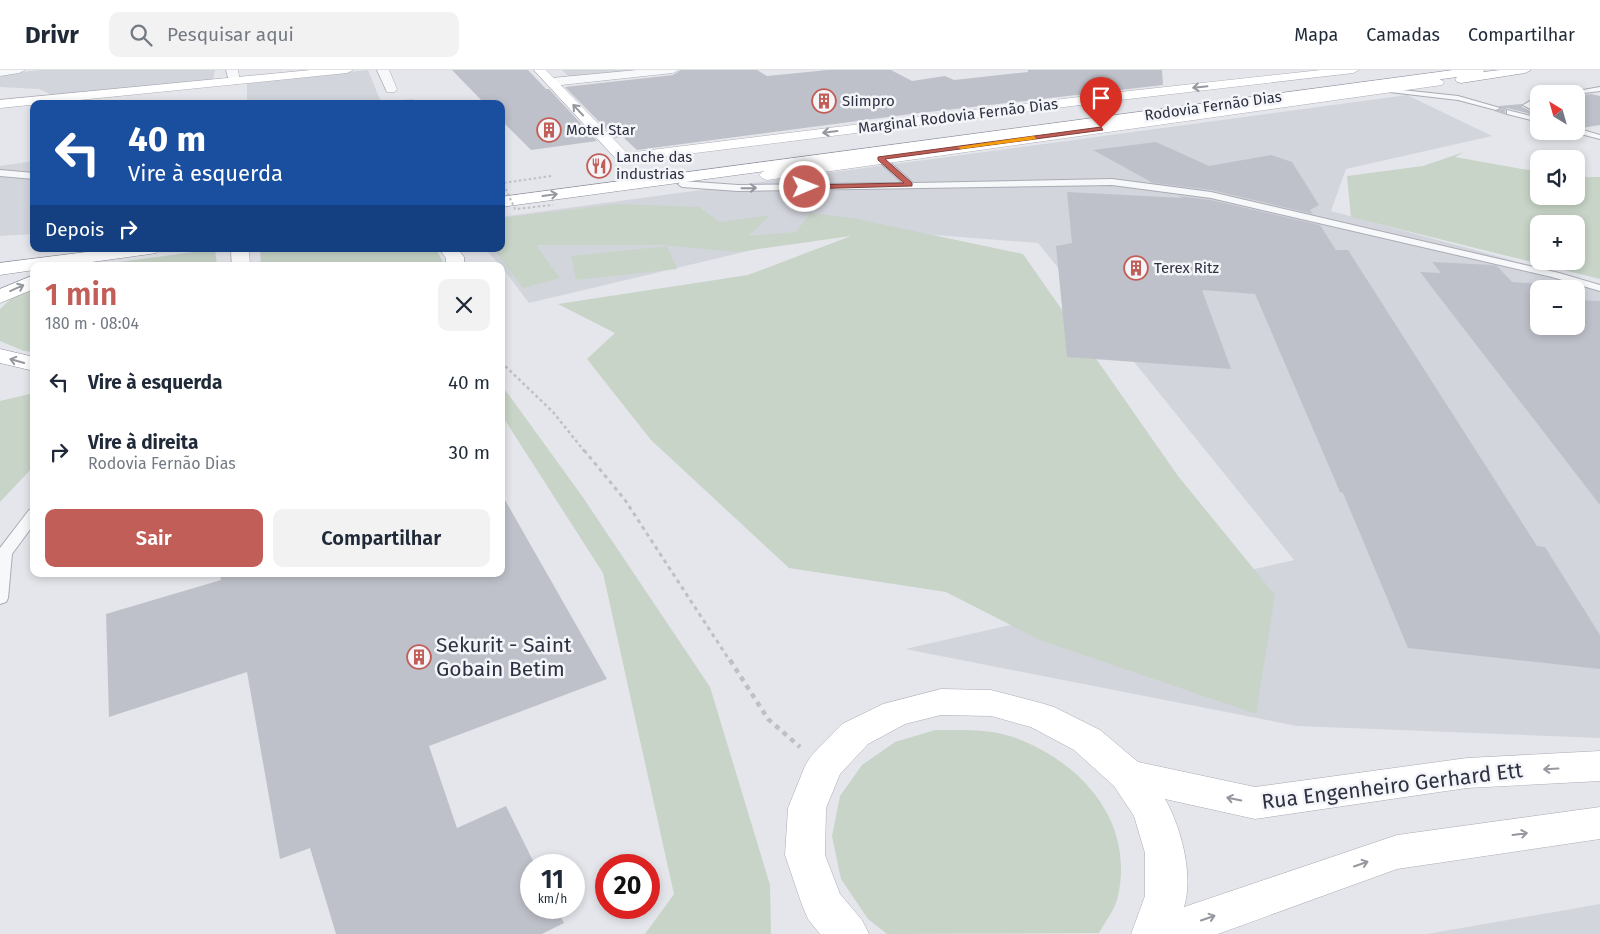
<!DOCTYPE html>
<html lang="pt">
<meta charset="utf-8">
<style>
body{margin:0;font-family:"Fira Sans",sans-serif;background:#f2f2f3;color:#1f2937;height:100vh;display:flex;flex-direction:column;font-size:19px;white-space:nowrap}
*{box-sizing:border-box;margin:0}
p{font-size:16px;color:#747a83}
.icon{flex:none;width:28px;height:28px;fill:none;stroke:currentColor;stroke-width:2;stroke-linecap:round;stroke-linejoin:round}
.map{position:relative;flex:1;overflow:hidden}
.sheet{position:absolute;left:30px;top:192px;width:475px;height:315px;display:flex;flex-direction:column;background:#fff;border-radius:10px;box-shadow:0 2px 8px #0003}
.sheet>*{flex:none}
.hud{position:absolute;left:30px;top:30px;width:475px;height:152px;border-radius:10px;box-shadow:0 2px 8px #0003;background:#1a4fa0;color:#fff;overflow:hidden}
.needle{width:32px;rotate:323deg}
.tools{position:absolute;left:1530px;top:15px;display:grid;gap:10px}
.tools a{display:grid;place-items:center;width:55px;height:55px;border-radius:10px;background:#fff;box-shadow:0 2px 8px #0003;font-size:25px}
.speed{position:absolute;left:520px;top:784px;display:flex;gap:10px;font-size:25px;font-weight:700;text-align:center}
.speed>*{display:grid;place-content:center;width:65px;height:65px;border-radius:50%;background:#fff;box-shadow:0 2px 8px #0003;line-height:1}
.speed small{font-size:12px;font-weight:400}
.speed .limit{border:8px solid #d22;background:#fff;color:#111}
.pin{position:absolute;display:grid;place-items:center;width:42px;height:42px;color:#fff;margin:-51px -21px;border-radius:50% 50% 50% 0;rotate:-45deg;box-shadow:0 0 5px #0007}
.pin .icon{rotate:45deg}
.me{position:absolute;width:55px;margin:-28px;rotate:89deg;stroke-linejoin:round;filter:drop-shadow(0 0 4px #0008)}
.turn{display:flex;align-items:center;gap:18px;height:105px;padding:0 15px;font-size:22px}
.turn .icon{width:65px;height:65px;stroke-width:2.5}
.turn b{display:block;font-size:35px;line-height:42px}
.then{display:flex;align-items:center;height:48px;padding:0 15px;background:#0003;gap:10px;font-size:19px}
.round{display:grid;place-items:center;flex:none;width:52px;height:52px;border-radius:10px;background:#f2f2f3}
.overview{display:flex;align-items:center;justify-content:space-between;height:85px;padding:0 15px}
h1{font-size:30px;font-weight:600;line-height:38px;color:#c25e58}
.button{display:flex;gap:10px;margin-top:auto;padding:10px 15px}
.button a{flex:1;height:58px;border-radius:10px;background:#c25e58;color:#fff;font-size:20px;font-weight:600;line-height:58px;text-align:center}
.button a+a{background:#f2f2f3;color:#1f2937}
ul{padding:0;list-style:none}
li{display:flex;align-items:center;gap:15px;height:70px;padding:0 15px}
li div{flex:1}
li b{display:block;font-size:19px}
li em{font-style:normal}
header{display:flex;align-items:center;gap:30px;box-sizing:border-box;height:70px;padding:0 25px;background:#fff;border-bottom:1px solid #e0e1e3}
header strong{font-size:24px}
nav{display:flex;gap:28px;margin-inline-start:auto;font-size:18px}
.search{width:350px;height:45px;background:#f2f2f3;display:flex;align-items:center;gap:12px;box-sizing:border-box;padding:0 18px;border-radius:10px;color:#747a83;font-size:19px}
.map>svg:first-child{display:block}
</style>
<header>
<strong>Drivr</strong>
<div class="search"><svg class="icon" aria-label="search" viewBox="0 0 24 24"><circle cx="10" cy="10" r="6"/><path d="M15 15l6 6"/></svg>Pesquisar aqui</div>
<nav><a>Mapa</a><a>Camadas</a><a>Compartilhar</a></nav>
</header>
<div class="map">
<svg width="1600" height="864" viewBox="0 0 1600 864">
<rect width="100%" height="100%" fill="#e5e6eb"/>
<path fill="#d3d5dd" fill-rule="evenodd" d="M41,0h174l-2,10 -161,15 -13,-6 -39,-2v-13z
M368,0l13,32 32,-3 2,5h-168v-22z
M562,0h82l-75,7z
M1407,25l85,41 -146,33 -15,42 269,73v454l-303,-12 -392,-77 389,-89 -256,-317 -193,-15 -316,75 -28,-37 -16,-17h16v-32zM1539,219h37v37h-37z
M34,91v73l-34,2v-70z
M1600,834v30h-173z"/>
<path fill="#c7d4c7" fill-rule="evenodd" d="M1464,82l-9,5 84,15v24h37v-19h24v102l-249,-62 -4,-41 76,-10zM1539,154h37v37h-37z
M617,134l82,3 21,15 51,-7 -23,21 48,-4 14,-19 42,5 171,36 155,222 97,119 -19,119 -216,-74 -94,-48 -157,-24 -138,-128 -64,-81 28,-26 -57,-29 190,-29 103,-39 -114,16 -76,-7h-125l24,33 -37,10 -29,-39h7v-31z
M667,176l10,23 -101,11 -5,-24z
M215,179l2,17h-127z
M260,179h176l9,17h-184z
M34,215v67l-10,-1 -24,-10v-32l16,-15z
M501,314l81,112 128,191 60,198 1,49h-126l29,-40 -71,-321 -102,-159z
M34,323v73l-34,36v-101z
M935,660c29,0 59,-2 86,10 64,26 113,84 97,156 -2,12 -13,26 -19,37l-212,1 -19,-15 -27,-40 -9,-43 8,-40 22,-31 33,-23z"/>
<path fill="#bfc1ca" d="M452,0h76l18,19h3l48,52 -66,9 -30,-30v-16h-16z
M681,0h76l10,6 61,-6h63l21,11 33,-5 9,4 74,-8v-2h134l1,15 -252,29 -274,36 -14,-13 -8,1 -50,-51 108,-12z
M1591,24l9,2v29l-18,3 -6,-2v-30z
M1522,34v3l17,9 -32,-8 -2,2 1,5 -12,-4 8,-2 -3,-3z
M1156,72l53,24 62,-11 21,7 27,43 -9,5 3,4 -102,-24 -58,-7 -60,-33z
M1067,122l116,6 -5,-2 33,4 109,25 16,25h12l189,296 8,1 55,88v34l-192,-21 -65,-155 -3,-1 -85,-198 -53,-4 29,79 -164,-12 -11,-111 16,-3z
M1432,192l61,3 4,1 15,16 46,3 4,4h-23v37h37v-26l24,1v204l-180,-233 21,1z
M501,423l106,186 -178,67 28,82 49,-22 29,59h-4v43h25l8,15 -22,11h-206l-26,-86 -30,11 -33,-187 -138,45 -3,-103 115,-34 -1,-6h281z"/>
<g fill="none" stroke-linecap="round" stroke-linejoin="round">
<g stroke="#aaacb5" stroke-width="2">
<path id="service" d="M1600,17v4l-24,3h-16z
M1383,18l75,8 42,12 -4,2 -38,-10 -77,-9v-2z
M1539,26v5l-7,4 7,4v5l-16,-9z
M1507,40l32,8v4l-32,-8z
M1576,58l24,7v4l-27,-7 3,-1z
M877,86h6l30,27 199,-4 99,13 348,81 41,12v6l-48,-14 -341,-79 -99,-13 -374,6 -56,-4 -4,-3 4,-3 56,4 165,-2 -26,-23z
M0,100l34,3v6l-34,-3z
M34,438v16l-22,30 -4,44 -2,4 -6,2v-56l29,-38z"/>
</g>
<g stroke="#aaacb5" stroke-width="1">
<path id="minor" d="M0,0h25l-6,3 -19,3z
M377,0h12l8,19 -2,3h-8z
M637,0h42l-6,3 -121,13 -6,-4 6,-4z"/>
</g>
<g stroke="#aaacb5" stroke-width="1">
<path id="tertiary" d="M226,0h12l2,11 -2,3h-8z"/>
</g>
<g stroke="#aaacb5" stroke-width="1">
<path id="secondary" d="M311,0h42l-6,3 -347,35v-8z
M534,0h12l81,83 493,-61 201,-22h38l-6,3 -233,27 -497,62 -5,-1z
M1438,8l6,4 -2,3 -675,95 -5,-2 -3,-3 3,-3 5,-2z
M231,179h18l1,17h-18z
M941,619l50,1 50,13 13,4 46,23 38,32 117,25 212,-29 133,-7v30l-133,7 -212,31 -90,-20c16,28 29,76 19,108l213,-72 203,-28v32l-203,30 -179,65h-87l14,-38v-43l-11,-37 -20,-30 -40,-36 -43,-23 -40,-11 -50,-1 -36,9 -37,20 -28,30 -14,34 -1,47 15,39 22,26 7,14h-49l-12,-15 -6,-14 -17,-50 3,-47 17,-42 6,-10 31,-32 41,-20z"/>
</g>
<g stroke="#8e91a0" stroke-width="1">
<path id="motorway" d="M1453,0h32l-2,2 17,-2h31l-6,3 -64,10 -4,-1 -2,-3 2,-2 -956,130v-10z
M110,179h49l-3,4 -6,1 -87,12h-29v4l-34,5v-12z
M439,179h19l6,8v9h-18v-8z
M34,205v14l-34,14v-14z
M0,279l34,8v14l-34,-8z"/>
</g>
<path stroke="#bfc0c6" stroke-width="2.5" stroke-dasharray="3 3" stroke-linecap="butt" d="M501,292l52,50 32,40"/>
<path stroke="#bfc0c6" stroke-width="3" stroke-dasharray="4 4" stroke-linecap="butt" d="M584,380l41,50 105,161"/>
<path stroke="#bfc0c6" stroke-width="4.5" stroke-dasharray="5 5" stroke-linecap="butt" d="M730,590l38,59 32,28"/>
<use href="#service" fill="#f7f8fa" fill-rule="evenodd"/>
<use href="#minor" fill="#f7f8fa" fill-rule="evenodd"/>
<use href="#tertiary" fill="#f7f8fa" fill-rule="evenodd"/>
<use href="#secondary" fill="#fff" fill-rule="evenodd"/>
<use href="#motorway" fill="#fff" fill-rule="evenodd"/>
<path stroke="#bfc0c6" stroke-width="2" stroke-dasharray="2.5 2.5" stroke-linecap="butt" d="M551,106l-48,7 12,26 38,-4"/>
</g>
<defs><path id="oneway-shaft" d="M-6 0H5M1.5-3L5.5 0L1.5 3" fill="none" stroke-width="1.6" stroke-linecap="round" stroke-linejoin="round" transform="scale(1.25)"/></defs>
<g stroke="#9698a0">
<use href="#oneway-shaft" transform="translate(1200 17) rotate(174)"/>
<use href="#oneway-shaft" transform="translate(578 40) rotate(-133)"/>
<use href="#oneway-shaft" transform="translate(830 62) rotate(173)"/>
<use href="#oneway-shaft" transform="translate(550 125) rotate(-8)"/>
<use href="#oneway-shaft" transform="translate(17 218) rotate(-24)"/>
<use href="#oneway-shaft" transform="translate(17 291) rotate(-164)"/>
<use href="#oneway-shaft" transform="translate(1551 699) rotate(177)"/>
<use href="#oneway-shaft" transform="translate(1234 729) rotate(-168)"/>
<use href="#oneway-shaft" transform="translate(1520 764) rotate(-8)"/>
<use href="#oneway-shaft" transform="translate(1361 794) rotate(-19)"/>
<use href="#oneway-shaft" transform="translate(1208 848) rotate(-19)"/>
</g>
<use stroke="#92949e" href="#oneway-shaft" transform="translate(749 118) rotate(-1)"/>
<path fill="#c25e58" stroke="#7e3d39" d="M1101,57l2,3 -218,29 27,24v3h-2l-105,3 -3,-2 3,-2 99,-2 -26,-23v-3z"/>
<path fill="#f59e0b" d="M1034,66l2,3 -75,10 -3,-2z"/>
<defs>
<g id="building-ring" transform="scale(1.25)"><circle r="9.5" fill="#f4f5f8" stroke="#c25e58" stroke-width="1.5"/><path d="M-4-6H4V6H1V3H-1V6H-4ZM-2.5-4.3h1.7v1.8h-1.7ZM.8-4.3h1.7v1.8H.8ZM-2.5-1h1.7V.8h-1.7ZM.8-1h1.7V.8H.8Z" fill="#c25e58"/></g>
<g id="restaurant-ring" transform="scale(1.25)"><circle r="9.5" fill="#f4f5f8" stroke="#c25e58" stroke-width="1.5"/><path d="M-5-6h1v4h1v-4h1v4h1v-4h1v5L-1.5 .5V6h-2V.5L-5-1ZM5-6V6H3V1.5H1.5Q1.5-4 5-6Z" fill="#c25e58"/></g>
</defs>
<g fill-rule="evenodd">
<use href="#building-ring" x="824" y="31"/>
<use href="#building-ring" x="549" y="60"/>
<use href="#restaurant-ring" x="599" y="96"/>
<use href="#building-ring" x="1136" y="198"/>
<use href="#building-ring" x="419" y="587"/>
</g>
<g text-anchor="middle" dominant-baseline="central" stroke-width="5" stroke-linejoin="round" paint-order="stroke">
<g font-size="15" fill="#2e3142" stroke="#f4f5f8" text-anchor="start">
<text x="842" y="31">SIimpro</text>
<text x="566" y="60">Motel Star</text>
<text x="616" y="87">Lanche das<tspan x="616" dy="17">industrias</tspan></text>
<text x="1154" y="198">Terex Ritz</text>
</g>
<g font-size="15" fill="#2e3142" stroke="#f4f5f8">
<text transform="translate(1213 36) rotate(-8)">Rodovia Fernão Dias</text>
<text transform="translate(958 46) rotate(-7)">Marginal Rodovia Fernão Dias</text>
</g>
<g font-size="21" fill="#2e3142" stroke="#f4f5f8" text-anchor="start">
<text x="436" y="575">Sekurit - Saint<tspan x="436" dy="24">Gobain Betim</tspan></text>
</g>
<g font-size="21" fill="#2e3142" stroke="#f4f5f8">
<text transform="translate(1392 716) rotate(-7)">Rua Engenheiro Gerhard Ett</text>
</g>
</g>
</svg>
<div class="tools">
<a><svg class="needle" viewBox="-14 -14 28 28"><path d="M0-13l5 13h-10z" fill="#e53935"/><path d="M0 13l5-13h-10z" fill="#747a83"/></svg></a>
<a><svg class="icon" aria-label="sound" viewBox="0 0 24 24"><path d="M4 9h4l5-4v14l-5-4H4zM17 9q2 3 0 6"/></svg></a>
<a>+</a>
<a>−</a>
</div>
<div class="speed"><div>11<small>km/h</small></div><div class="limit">20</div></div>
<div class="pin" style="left:1101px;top:58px;background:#d93025"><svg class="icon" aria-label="arrive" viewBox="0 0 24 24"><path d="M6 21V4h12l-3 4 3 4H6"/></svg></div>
<svg class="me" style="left:805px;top:117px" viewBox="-20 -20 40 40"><circle r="17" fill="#c25e58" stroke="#fff" stroke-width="3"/><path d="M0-11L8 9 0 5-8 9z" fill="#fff"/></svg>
<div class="hud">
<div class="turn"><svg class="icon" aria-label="left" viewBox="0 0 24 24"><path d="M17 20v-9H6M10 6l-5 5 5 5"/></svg><div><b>40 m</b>Vire à esquerda</div></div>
<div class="then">Depois<svg class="icon" aria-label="right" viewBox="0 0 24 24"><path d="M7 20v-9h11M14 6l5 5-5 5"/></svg></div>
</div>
<section class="sheet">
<div class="overview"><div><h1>1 min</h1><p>180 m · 08:04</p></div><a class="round"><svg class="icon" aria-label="close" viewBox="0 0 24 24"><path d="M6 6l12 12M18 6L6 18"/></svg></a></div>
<ul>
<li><svg class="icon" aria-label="left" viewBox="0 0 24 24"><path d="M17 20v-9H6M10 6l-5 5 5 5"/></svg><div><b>Vire à esquerda</b></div><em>40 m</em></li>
<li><svg class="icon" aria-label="right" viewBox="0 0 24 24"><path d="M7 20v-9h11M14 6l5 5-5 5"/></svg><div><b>Vire à direita</b><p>Rodovia Fernão Dias</p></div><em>30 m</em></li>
</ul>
<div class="button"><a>Sair</a><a>Compartilhar</a></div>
</section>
</div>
